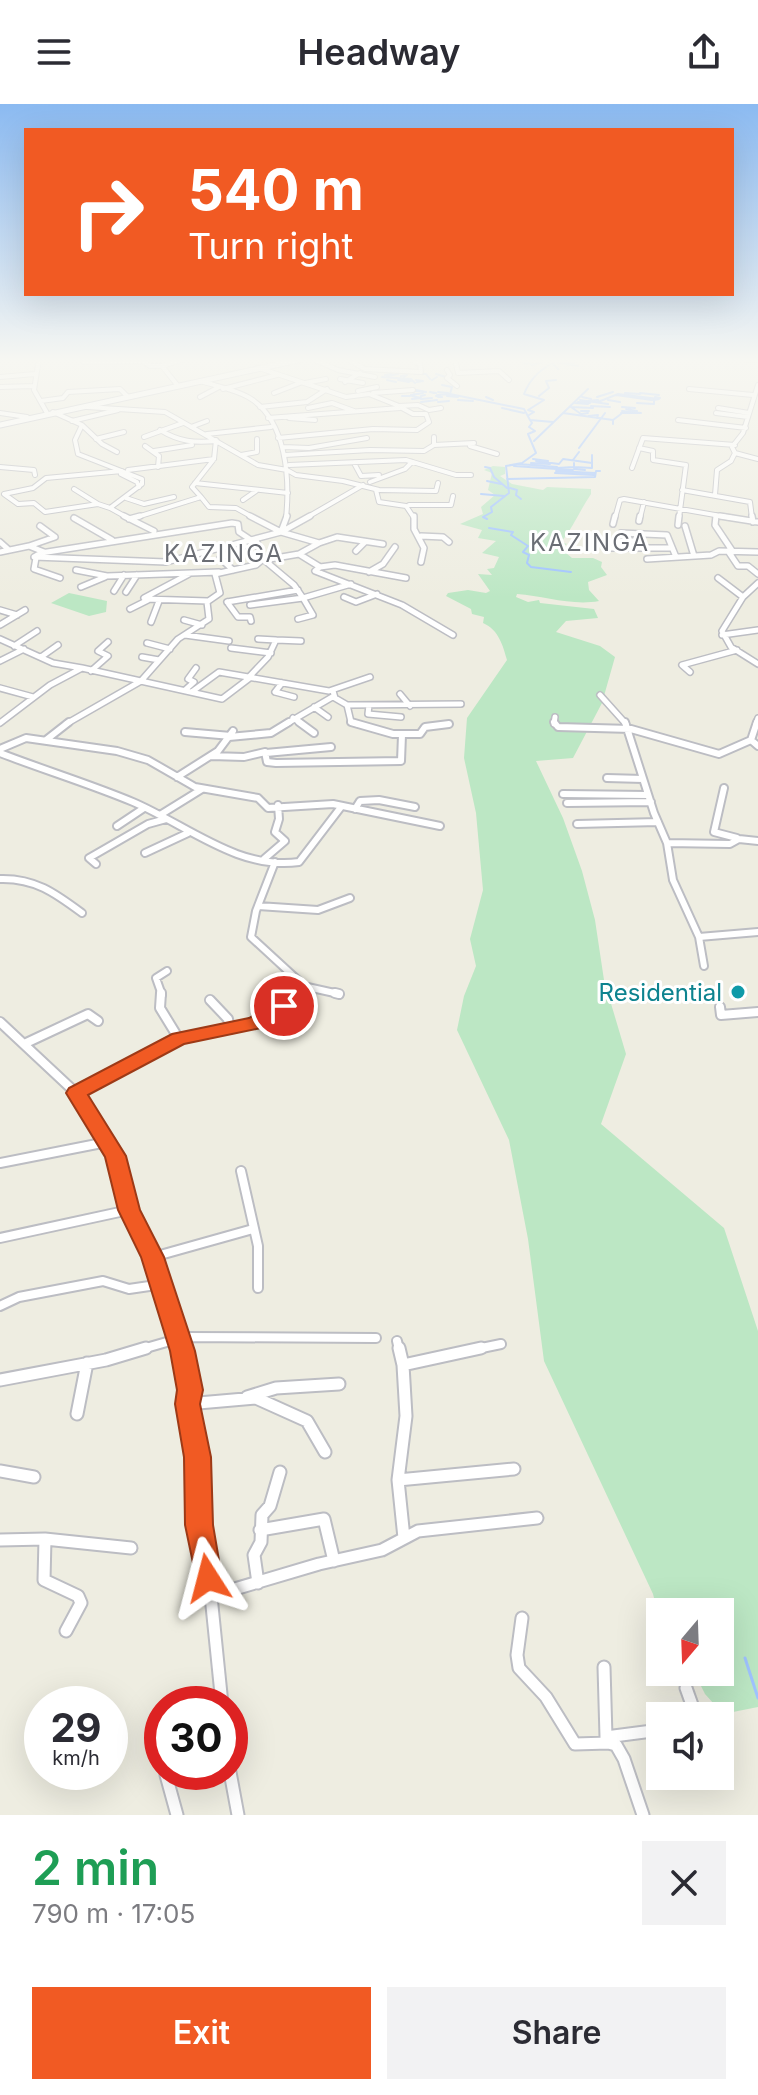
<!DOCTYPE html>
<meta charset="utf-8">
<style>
body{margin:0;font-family:Inter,sans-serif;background:#f2f2f3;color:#2b2b33;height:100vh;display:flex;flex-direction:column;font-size:30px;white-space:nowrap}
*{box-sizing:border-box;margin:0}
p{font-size:26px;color:#7c7c81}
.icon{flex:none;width:44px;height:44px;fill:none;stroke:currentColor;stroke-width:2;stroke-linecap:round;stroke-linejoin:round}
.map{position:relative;height:1711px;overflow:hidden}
.panel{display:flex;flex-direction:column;background:#fff;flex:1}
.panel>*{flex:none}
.banner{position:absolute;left:24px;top:24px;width:710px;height:168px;border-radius:0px;box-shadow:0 8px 32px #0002;background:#f15a23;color:#fff;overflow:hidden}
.needle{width:52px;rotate:199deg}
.fabs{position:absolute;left:646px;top:1494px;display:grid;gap:16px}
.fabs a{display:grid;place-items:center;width:88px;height:88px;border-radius:0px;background:#fff;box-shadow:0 8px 32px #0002;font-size:40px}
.speed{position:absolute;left:24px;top:1582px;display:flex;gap:16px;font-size:40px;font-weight:700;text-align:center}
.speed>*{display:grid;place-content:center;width:104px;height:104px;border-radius:50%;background:#fff;box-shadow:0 8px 32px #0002;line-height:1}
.speed small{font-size:20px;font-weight:400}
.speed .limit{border:12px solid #d22;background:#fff;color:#111}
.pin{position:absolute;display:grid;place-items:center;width:68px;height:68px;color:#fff;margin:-34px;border:4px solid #fff;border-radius:50%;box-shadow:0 2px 8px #0007}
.me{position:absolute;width:88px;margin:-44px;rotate:351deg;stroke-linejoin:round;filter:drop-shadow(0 0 6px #0008)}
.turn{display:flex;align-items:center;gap:28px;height:168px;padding:0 32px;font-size:36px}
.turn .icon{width:104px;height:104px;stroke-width:2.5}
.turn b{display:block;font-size:56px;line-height:68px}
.round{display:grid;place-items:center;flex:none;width:84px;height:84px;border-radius:0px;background:#f2f2f3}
.head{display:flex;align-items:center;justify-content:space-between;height:136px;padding:0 32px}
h1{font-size:48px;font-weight:600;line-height:60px;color:#1e9e55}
.cta{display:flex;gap:16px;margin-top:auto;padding:16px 32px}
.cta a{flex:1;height:92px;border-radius:0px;background:#f15a23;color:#fff;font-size:32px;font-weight:600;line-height:92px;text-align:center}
.cta a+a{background:#f2f2f3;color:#2b2b33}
header{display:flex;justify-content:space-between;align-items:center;height:104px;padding:0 32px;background:#fff;font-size:36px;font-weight:600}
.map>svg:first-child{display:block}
</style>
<header><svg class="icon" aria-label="menu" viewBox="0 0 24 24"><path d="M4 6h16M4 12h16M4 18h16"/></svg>Headway<svg class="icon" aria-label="share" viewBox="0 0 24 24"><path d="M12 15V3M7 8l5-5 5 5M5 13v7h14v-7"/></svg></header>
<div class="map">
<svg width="758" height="1711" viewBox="0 0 758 1711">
<rect width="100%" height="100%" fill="#eeede1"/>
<path fill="#bce7c4" d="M493,362l12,1v7l-5,2 12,8 31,6 4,-3 44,2v5c-11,16 -18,34 -30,48l6,2 -7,4 12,10h21l9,4 -1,5 6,8 -19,7 1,8 10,11c-27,5 -55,-5 -82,-7l-1,3 12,5 11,-2 1,3 54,6 4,9 -32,3 -10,11 44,14 15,11 -13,46 -29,55 -37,3 27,57 19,53 13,49 9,60 22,74 -25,70 123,104 34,103v376l-35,7 -18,-20 -11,-22h26v-60h-60v9l-7,-27 -109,-233 -16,-122 -19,-99 -52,-110 7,-34 12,-30 -6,-27 13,-49 -7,-77 -12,-55 3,-40 40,-58c-4,-14 -8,-30 -24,-37l1,-6 -12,-3 -1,-5 -25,-13 2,-3 20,-3 18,3 4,-2 -12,-17 14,1 -5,-6 7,-1 5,-11 -17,-4 14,-12 -18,-3 4,-8 -22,-6 23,-10 -2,-7 14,-12 -7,-5 4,-17 -8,-3z
M69,489l38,8 -1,11 -17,4 -38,-13z"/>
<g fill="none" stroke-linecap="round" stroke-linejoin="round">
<path stroke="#9fc3ff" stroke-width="2" d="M515,255l12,5
M524,255l8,6 15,-4 -14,-2
M556,257l18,2 1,-4
M555,258l23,4
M552,259l6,6
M415,270h11l4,5
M436,270l10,3
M385,271l6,-1
M387,272l11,-2
M401,272l6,-1 -3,2
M382,273l29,2 4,4
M387,276l9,2
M398,276l11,2
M416,276l7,1 -6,1
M432,276l5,-3
M409,278l-10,-3 12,2
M442,281l10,2 -2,7 74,15 6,11 23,2
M416,286l10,2
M414,287h8
M438,288l10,1
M434,289l-4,-1 6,1
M625,289l15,1
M640,289l19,2
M411,291l12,-2
M437,291l13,-1
M616,291l36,5
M402,292h8
M421,292l4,-1
M436,292l6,1h-4
M447,292l11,1
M539,292l10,-8 -3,-7 10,-1
M486,293l7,3
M582,293l9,2
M597,293l16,-5
M655,293l5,1
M412,295l9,-1 -9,-2 2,-2
M421,295l11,-1
M458,296l15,1
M580,296l28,4
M608,296l12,2
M588,297l10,-1
M421,298l16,-2
M438,298l11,-1
M578,298l12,1
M598,298l20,-8 41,5 -5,1v4l-17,-1
M575,299l13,1
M591,302l19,1
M622,303l13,1
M502,304l22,5
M626,305l11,2
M581,307h8
M563,309l50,7
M621,309h20l-19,-2
M581,310l-10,-7 22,1
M582,310l6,-1
M529,311l5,-3 -6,-2 16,-10 -20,-6c7,-18 19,-26 35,-35
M589,312l9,-1 -1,3
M613,320v-4l8,-6
M534,337l54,-52
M579,344l26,-35
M592,351v13
M533,355l15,2
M573,356l6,-8
M536,357l23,3 4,-5 29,4
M531,359l19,1
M574,359v4l18,1
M519,360l38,3
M514,362l43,3
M485,363l5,1 4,9 13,11
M557,364l17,-1
M557,365l16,1
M574,365l11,1
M556,367l39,2
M555,369l39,2
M507,375l88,-2 1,-6h4
M487,377l14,3
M510,384l7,2 -1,5 5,4
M481,390l23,2
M487,415l-4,-2 9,-5 -1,-5 18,-14 -3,-27 16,-3 14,-10 -8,-19 7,-3 -6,-4 3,-4 -2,-3
M489,424l24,4 -2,3 17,11 -5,6 6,3 -2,8 4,4 40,5"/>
<path stroke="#9fc3ff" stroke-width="3" d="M745,1554l13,40"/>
<g stroke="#bcbdc3" stroke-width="6">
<path id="minor-far4" d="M39,255l-5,31 13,23
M82,255l1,3 60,-1 7,5h12
M313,255l25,11 37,7
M347,255l18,10 56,3 -1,-8 -5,-2
M455,255l3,14 41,-2 10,9
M733,255l25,1
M259,264l87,29 23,-3 30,12 19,-1 11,5 12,-2
M447,266l3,5 -3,3 10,8
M0,273l35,-3
M340,275l23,4
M200,277c16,5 34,8 48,16 39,22 42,83 38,121
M345,278l15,-9
M305,279l21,-4
M178,282l-16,-20 23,-7
M0,283l34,-1
M223,285l54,-14
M689,285l64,6
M358,287l19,-4
M274,289l26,-10
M373,289l40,-3
M200,293l19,-10
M41,297l22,-3 5,-6 52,-3 8,8
M87,303l78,5 93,53 29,5 9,5 47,6 36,9 57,1 2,-8
M260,303l47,-5 20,-13
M308,304l24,-5 22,8
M718,304l31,5
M53,308l29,13 20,19 15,8
M0,309l27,4
M716,309l32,4
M268,314l132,-10
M289,314l26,2
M678,316l68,8
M72,317l46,-11
M82,321l-7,15 3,14 64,25v5l-32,24 18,10
M191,323l16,-6
M160,326c20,12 34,13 57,11
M207,330l64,-7
M144,333l39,-14
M278,334l95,-9 44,1 12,-8 -3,-8h-13l-11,-6
M96,335l28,-7
M434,341l40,-2
M145,342l14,10 -1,11
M470,342l27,8
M283,343l26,1 58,-10
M639,344l14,3v9l33,5 -7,53
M154,347l38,-6
M735,349l23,6
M241,351l16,-3v-13
M285,351l85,-5 54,1 10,-6v-8
M354,359l7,13 18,-1
M289,361l117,-5 50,15h15
M0,363l34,3 1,5
M632,364l11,-30 92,7
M128,366l86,-11 2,-19
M370,378l35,-13 7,-7
M195,379l93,10
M74,385l24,15
M376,386l3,12 27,4 8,12
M682,386l68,12 2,16
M715,391l2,-25 14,-9 4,-8 -3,-6 11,-14 15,-48
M201,393l8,10 27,1 18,10
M126,394l18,6 30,-7
M243,396l13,-9
M409,401h42l2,-9
M110,404l-12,-4 -53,8 -11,-9 -16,1 -14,-10 29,-6 13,-10 76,-7 -1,3 16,8 2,5
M134,414l67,-21 -9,-10 22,-28
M306,414l57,-33
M615,414l5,-18 4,-1 108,19
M640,414l4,-16"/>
</g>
<g stroke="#bcbdc3" stroke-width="8">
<path id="minor-far3" d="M124,412l30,15
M250,412l31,16 38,11 -20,11
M414,412v13l10,19 -3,14
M716,412l-1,9 18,27
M720,412l38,6
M752,412l1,6
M74,414l38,22
M129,415l11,-3
M639,417l1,-5
M232,419l6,1 1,8 12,8 -85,22 -132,-5 7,-4z
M613,420l2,-8
M678,421l1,-9
M685,422l9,30
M283,427l27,-15
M621,429l46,2 9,22
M421,432l22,1 6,5
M251,436l30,-8 6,-16
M615,437h18
M0,438l9,8
M319,439l18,-6 46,7
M29,442l26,-9 -15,-11
M608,444h64
M356,447l9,-9
M728,447l10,15h10l10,8
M0,448l29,-6 15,6
M36,454l-2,11 26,9
M647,455l64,-4 8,-4 39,1
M264,456l35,-6 21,13 15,-2 71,13
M320,463l-5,4 87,34 51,30
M76,466l31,6 112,-4
M233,466l-13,-12 25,-12
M369,468l14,-8 12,-17
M718,474l25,19
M758,479l-15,14 -21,34 9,16 27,17
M81,483l24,-10
M114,487l10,-16
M126,488l11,-17
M344,493l12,5 21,-8
M144,494l45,-24
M145,495l63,2
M227,498l71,-12
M227,498l11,15h12l1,4
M250,501l53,-7 -9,-13 -31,-26
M130,505l18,-9
M0,506l17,5
M298,515l15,-4 -10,-17 48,-14
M184,516l18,5
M151,518l8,-21
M0,521l25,-15
M185,531l44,6
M722,531l36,-5
M0,535l53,24 29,5
M276,536l25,1
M147,539l23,6
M14,542l23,-15
M231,544l40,5
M41,553l17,-12
M142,553l17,3
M0,557l24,-12
M91,567l17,-15 -10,-5 10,-9
M690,568l-8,-7 55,-15
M249,573l19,-20 8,-17 -18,-1
M282,579l-7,9 19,5
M0,584l33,9
M185,586l9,-8 -6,-3 8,-11
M193,587l26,-19 110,19 41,-14
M333,587l2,7 12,7 4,17 6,2
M400,590l10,12
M600,591l26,29
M347,601l114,-1
M369,601l-1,9 33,3
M314,603l14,10
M293,614l9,6
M0,619l50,-38 32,-17 140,31 29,-22
M66,620l75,-43 37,-42 31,-20 -2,-17 13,-9 -5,-19 41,-9 7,-6 -7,-19
M286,620l48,-28
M554,620l1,-7
M756,620l2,-6"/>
</g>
<g stroke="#bcbdc3" stroke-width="10">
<path id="minor-far2" d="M299,618l15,11
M351,618l42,12h27l5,-7 24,-3
M554,618l4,5 73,2 88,25 32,-14
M625,618l29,91 13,30 6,37 26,57 5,29
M757,618l-6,18 7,6
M185,628l46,4
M229,633l42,-4 18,-11
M46,636l23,-18
M0,645l26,-11 91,13 31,9 47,27 63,11 10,10 65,-4 107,22
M0,649c44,17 90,31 133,49 52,22 106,69 166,60l42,-55
M266,649l65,-6
M211,652l33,1 21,-5 2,10 9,1 125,-2 1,-26
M177,673l41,-26 15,-20
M607,674l36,1
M724,684l-10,44 23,6
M563,690l85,1
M567,699l84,-1
M355,705l5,-8 19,-1 36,7
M160,711l42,-26
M577,720l81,-2
M117,722l27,-18
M667,739l63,1 9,-5 19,2
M145,749l43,-20
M264,755l21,-18 -10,-9 4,-13 -1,-14
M275,758l-19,49 -5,26 50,46 3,12
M96,760l-7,-6 59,-34 18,-5
M0,775c35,-1 55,14 82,34
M258,802l60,4 32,-12
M699,833l59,-5
M303,882l36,8
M162,891l-6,-17 11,-7"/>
</g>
<g stroke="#bcbdc3" stroke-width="12">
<path id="minor-far1" d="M161,889l-1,15 19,31
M335,889l4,1
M210,896l18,19 2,9
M720,903l1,8 37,-3
M0,918l76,71 39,63 14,54 34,74 19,66
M24,940l64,-30 10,7
M76,989l103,-54 76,-16 25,-17 27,-1 -3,-12
M0,1059l107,-21
M241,1067l17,75v42
M0,1134l129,-28
M153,1153l100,-28
M0,1202l19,-9 84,-16 26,8 34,-5
M397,1237l2,9
M139,1246l45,-13 192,1
M472,1246l29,-6"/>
</g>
<g stroke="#bcbdc3" stroke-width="15">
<path id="minor" d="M181,1244l9,42 -3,14 11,53 1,68 12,71 11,108
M399,1244l4,17
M0,1276l106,-20 40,-12
M247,1293l29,-9 63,-4
M187,1300l69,-6 51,23 18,31
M77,1310l10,-51
M0,1367l34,6
M398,1376l116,-11
M260,1426l64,-11 10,42
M404,1434l-6,-58 8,-64 -3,-51 78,-17
M45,1435l-1,41 34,16 3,7 -15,28
M0,1436l45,-1 86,9
M258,1479l-4,-28 7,-13 1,-27 8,-9 10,-34
M211,1492l108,-32 63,-14 36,-19 119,-13
M522,1514l-5,37 2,13 27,29 29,47 33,-1
M604,1563l2,70 2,6 8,2 8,14 19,56
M686,1584l10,28
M606,1633l54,-7
M230,1668l8,43
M166,1671l11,40"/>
</g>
<g stroke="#bcbec6" stroke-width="7">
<path id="secondary" d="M0,321l303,-66"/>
</g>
<use href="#minor-far4" stroke="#fff" stroke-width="4"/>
<use href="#minor-far3" stroke="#fff" stroke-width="5"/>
<use href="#minor-far2" stroke="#fff" stroke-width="6"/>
<use href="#minor-far1" stroke="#fff" stroke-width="8"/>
<use href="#minor" stroke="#fff" stroke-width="11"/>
<use href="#secondary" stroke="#fff" stroke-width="5"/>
</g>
<linearGradient id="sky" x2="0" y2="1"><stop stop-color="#8bbaf1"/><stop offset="0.52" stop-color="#f7f7f2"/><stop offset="1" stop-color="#f7f7f2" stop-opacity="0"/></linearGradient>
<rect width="758" height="494" fill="url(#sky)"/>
<path fill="#f15a23" stroke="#9d3a17" stroke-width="2" d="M280,896l11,2 2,4 -32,22 -77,16 -96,51 38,61 14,54 24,47 31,94 8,39 -3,14 11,53 2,68 9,53 -4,9 -10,5 -10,-5 -13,-62 -1,-68 -9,-53 2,-14 -7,-39 -29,-94 -23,-47 -13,-53 -39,-64 3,-5 103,-54 77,-16z"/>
<circle fill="#0f9aa8" stroke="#fff" stroke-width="3" cx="738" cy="888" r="8"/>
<g text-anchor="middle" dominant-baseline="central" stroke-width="6" stroke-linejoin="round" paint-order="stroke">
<g font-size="24" letter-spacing="2" fill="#6b6e75" stroke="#fff">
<text x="590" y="438">KAZINGA</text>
<text x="224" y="449">KAZINGA</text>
</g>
<g font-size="24" fill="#0d838f" stroke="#fff" text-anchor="end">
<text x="722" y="888">Residential</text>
</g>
</g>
</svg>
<div class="fabs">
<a><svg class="needle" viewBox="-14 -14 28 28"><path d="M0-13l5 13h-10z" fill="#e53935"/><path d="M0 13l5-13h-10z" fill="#7c7c81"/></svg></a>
<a><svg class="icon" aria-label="sound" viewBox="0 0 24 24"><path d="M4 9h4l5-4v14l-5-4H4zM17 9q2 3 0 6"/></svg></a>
</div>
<div class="speed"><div>29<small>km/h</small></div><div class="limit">30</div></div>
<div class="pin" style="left:284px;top:902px;background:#d93025"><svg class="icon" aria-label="arrive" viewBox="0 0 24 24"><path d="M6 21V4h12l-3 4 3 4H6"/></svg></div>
<svg class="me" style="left:208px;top:1474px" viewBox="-20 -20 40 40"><path d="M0-17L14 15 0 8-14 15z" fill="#f15a23" stroke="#fff" stroke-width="4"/></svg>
<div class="banner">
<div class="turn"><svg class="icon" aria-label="right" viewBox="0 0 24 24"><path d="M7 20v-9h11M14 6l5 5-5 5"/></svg><div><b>540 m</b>Turn right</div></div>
</div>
</div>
<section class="panel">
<div class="head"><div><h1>2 min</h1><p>790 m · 17:05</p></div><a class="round"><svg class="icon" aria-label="close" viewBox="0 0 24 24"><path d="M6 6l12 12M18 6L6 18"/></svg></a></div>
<div class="cta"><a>Exit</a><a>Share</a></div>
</section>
